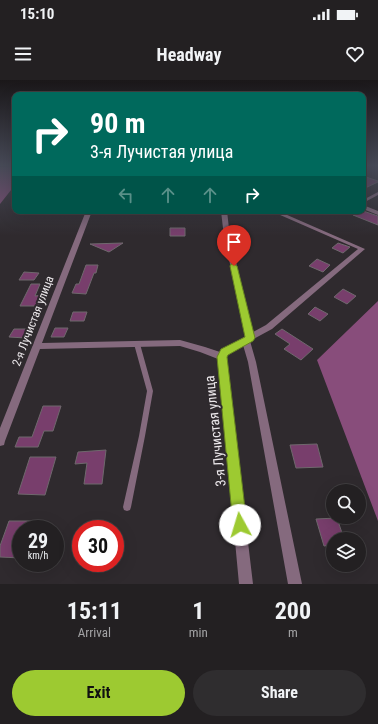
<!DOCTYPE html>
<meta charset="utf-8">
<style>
body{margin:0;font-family:"Roboto Condensed",sans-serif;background:#2f2d2f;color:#f1f3f6;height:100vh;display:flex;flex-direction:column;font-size:15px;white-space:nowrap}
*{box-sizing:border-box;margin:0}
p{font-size:13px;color:#a3a3a5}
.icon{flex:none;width:22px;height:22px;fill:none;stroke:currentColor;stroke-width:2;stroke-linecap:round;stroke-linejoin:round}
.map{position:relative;height:504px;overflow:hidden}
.side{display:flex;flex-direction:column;background:#232022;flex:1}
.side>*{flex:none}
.guide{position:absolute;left:12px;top:12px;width:354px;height:122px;border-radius:8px;box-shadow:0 4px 16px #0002,0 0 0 1px #403e40;background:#00695c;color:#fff;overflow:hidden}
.fabs{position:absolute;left:326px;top:404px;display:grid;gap:8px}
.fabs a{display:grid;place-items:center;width:40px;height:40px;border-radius:50%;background:#232022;box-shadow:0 4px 16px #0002,0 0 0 1px #403e40;font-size:20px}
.speed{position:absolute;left:12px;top:440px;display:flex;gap:8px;font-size:20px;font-weight:700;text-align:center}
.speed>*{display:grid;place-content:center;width:52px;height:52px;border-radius:50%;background:#232022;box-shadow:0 4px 16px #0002,0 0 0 1px #403e40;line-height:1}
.speed small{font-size:10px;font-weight:400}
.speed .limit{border:6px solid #d22;background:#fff;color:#111}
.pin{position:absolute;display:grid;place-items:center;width:34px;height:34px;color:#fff;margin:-41px -17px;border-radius:50% 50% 50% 0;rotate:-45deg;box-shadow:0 0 4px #0007}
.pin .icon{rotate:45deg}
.me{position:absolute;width:44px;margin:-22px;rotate:354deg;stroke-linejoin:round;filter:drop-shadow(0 0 3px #0008)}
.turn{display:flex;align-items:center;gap:14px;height:84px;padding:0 12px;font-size:18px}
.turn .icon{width:52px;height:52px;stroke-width:2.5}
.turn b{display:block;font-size:28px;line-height:34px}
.lanes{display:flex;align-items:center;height:38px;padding:0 12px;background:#0003;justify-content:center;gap:20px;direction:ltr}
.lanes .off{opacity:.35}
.eta{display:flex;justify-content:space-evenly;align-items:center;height:68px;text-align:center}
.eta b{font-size:24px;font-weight:700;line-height:28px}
.primary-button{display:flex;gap:8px;margin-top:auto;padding:8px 12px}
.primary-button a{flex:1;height:46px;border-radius:24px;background:#9dca31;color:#111;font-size:16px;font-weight:700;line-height:46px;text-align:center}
.primary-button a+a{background:#2f2d2f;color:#f1f3f6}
.status{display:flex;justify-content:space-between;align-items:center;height:28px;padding:0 20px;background:#232022;direction:ltr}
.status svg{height:11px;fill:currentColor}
header{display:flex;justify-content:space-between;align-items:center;height:52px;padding:0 12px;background:#232022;font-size:18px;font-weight:700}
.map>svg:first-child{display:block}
</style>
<div class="status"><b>15:10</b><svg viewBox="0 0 49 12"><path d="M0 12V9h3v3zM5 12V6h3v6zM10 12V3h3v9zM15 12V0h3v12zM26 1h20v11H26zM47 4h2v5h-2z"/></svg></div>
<header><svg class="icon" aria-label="menu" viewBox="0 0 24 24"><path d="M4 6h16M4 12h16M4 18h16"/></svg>Headway<svg class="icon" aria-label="heart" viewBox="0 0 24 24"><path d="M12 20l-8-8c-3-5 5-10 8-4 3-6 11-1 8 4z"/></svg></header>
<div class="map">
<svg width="378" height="504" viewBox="0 0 378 504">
<rect width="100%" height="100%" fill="#2f2a2e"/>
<path fill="#884d7b" d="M15,86v19l-15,19v-37z
M378,221v220l-61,-161z"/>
<path fill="#783e6c" stroke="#6f686d" d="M363,96l15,5v1l-15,7z
M359,131h4l15,5v9l-25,-10z
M170,148h15v8h-15z
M123,163l-14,9 -19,-8z
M338,163l12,4 -7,6 -11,-5z
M317,179l13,6 -7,7 -14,-6z
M86,185h12l-2,8h-2l-8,21 -14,-1 4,-9h3z
M24,192l15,1 -5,7h-15z
M31,204h9l-5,12 8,-1 -5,11h-18z
M343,209l13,7 -9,8 -13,-7z
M315,227l13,7 -8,7 -12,-7z
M73,232h14l-3,9h-14z
M55,248h13l-4,9h-13z
M14,249h16l-4,9 -17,-1z
M282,249l31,20 -12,11 -17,-11 6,-5 -15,-10z
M43,326h18l-8,25h-9l-6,16h-23l4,-10h13z
M317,364l6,23 -27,1 -6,-23z
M106,370l-4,34h-18l3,-21 -12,1 3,-12z
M30,377h26l-11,38 -27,-1z
M337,438l7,21h-11v6l-9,1 -8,-27z
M9,441h25l-2,8h-11v29l-21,-1v-11z"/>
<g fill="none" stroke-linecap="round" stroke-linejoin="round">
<path fill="#856a7e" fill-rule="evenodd" d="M137,262l2,1 1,1 13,47 -8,45 -14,71 -1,3 -3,1 -3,-1 -1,-3 16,-71 8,-45 -13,-47 1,-1z"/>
<path fill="#856a7e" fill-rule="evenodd" d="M378,112v3l-15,8v-3z
M363,125l15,6v4l-15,-6z
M86,131h6l-50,132 138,-3 25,7 15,5 1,-2 25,-14 -22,-99 -3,-26h6l3,26 23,95 13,-7 92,-76 -87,-38h7l87,38 -93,80 -22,12 6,21 46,222h-14l-40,-222 -5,-17 -16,9 -1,3 27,227h-14l-21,-225 -18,-7 -20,-6 -140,3 -35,92 -1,4 -4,1v-18z"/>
</g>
<linearGradient id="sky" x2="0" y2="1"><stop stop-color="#1a1719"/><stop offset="0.55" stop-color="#474a57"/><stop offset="1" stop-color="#474a57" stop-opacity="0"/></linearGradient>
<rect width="378" height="156" fill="url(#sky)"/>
<path fill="#9dca31" stroke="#668320" d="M231,184h3l3,2 18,72 -2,3 -25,14 -1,2 20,168 -2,5 -5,2 -5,-2 -2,-5 -16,-168 4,-8 24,-12 -15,-71z"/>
<g text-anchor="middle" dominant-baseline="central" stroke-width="4" stroke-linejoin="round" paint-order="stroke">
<g font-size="12" fill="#ebe7ea" stroke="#2f2a2e">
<text transform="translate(33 241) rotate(-69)">2-я Лучистая улица</text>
</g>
<g font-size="14" fill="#ebe7ea" stroke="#2f2a2e">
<text transform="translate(215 351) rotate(-96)">3-я Лучистая улица</text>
</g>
</g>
</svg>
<div class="fabs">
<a><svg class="icon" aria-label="search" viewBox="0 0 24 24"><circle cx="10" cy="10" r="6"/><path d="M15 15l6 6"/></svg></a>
<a><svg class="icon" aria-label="layers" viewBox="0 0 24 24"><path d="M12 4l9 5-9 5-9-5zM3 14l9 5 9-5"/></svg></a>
</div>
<div class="speed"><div>29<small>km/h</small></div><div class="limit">30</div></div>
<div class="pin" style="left:234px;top:186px;background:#d93025"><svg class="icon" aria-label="arrive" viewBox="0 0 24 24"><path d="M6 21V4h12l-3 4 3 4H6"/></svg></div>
<svg class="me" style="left:240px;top:445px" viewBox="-20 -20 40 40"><circle r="19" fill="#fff"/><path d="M0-13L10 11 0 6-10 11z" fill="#9dca31"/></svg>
<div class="guide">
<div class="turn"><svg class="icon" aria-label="right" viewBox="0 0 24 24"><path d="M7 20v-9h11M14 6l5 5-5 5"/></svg><div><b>90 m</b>3-я Лучистая улица</div></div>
<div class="lanes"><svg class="icon off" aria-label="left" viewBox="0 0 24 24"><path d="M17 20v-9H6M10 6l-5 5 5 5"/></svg><svg class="icon off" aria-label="ahead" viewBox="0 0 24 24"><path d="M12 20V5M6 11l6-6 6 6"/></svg><svg class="icon off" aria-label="ahead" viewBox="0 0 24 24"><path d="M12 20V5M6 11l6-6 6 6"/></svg><svg class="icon" aria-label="right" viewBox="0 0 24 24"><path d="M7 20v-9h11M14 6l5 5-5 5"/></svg></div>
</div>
</div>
<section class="side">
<div class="eta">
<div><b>15:11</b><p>Arrival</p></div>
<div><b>1</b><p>min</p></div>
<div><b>200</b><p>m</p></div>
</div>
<div class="primary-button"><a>Exit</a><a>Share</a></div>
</section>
